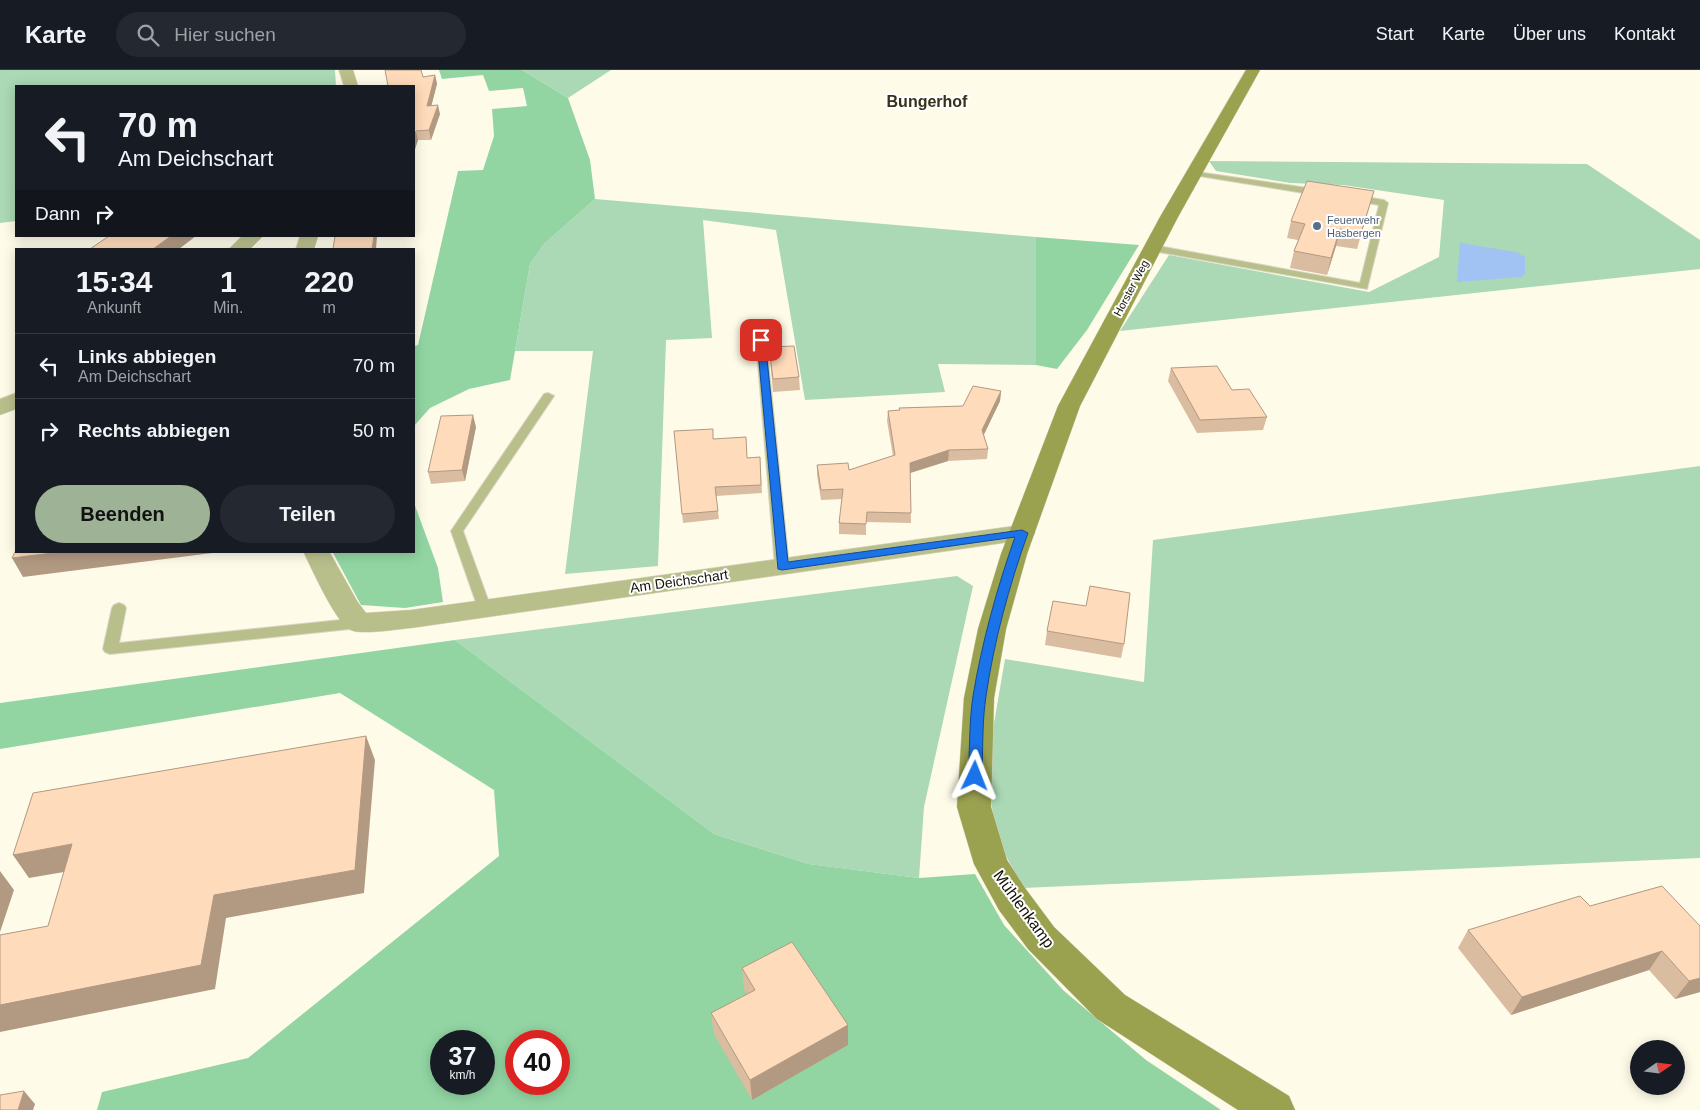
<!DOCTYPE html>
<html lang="de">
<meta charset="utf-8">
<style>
body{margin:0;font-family:Helvetica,sans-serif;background:#242831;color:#f1f3f6;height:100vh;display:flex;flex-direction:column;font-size:19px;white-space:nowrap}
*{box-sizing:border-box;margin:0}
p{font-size:16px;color:#9ea1a6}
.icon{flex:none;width:28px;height:28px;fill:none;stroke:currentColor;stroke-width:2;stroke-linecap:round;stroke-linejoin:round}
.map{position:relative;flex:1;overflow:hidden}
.drawer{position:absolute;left:15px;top:178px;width:400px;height:305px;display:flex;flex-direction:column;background:#171b24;border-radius:0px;box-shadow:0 2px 12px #0003}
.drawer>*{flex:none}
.top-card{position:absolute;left:15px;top:15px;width:400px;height:152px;border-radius:0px;box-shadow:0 2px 12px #0003;background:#171b24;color:#f1f3f6;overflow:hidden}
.needle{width:32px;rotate:76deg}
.tools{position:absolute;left:1630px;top:970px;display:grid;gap:10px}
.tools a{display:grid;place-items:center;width:55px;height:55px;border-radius:50%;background:#171b24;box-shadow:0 2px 12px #0003;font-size:25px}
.speed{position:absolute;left:430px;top:960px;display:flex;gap:10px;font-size:25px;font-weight:700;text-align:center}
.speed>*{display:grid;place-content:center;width:65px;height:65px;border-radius:50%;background:#171b24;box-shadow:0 2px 12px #0003;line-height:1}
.speed small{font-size:12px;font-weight:400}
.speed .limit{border:8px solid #d22;background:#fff;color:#111}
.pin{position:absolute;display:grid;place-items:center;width:42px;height:42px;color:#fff;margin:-21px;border-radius:10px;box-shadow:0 2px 8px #0006}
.me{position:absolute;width:55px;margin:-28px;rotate:2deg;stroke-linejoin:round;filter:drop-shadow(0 0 4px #0008)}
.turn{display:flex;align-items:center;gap:18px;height:105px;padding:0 20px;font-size:22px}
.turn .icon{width:65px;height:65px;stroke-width:2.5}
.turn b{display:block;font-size:35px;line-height:42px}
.then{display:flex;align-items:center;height:48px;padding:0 20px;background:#0003;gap:10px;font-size:19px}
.eta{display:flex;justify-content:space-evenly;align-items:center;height:85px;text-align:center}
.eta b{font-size:30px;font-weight:600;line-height:35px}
.cta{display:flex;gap:10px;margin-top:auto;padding:10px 20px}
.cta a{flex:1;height:58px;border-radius:30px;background:#9eb296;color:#111;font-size:20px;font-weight:600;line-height:58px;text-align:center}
.cta a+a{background:#242831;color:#f1f3f6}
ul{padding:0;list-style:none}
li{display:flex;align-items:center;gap:15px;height:65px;padding:0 20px;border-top:1px solid #363941}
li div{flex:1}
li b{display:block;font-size:19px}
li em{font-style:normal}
header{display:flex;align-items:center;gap:30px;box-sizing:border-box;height:70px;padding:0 25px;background:#171b24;border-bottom:1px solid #363941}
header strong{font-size:24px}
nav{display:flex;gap:28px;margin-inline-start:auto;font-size:18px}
.search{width:350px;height:45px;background:#242831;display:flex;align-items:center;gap:12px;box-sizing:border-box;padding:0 18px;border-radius:28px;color:#9ea1a6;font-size:19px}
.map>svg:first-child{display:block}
</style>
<header>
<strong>Karte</strong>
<div class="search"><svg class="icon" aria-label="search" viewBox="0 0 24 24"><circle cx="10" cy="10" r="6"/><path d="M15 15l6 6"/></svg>Hier suchen</div>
<nav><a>Start</a><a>Karte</a><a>Über uns</a><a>Kontakt</a></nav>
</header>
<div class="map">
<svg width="1700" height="1040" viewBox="0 0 1700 1040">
<rect width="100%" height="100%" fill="#fffbe9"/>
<path fill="#abd8b5" d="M0,0h335l1,16h-320v135l-16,2z
M522,0h89l-43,28z
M1209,91l378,3 113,76v29l-580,62 49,-76 200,37 70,-35 5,-57 -101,-15 -53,-2 -74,-12z
M595,129l441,38v128l-98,-1 7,28 -140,8 -29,-170 -73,-10 9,118 -46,2 -8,226 -93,8 28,-223h-78l15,-87 14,-20z
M1700,396v392l-677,30 -26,-49 -11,-69 19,-111 139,23 9,-142z
M957,506l16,10 -49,221 -5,71 -110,-14 -95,-30 -259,-194z"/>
<path fill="#92d5a3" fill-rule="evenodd" d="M439,0h83l46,28 22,62 5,39 -51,45 -14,20 -20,116 -41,9 -39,19 -16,18v-80l4,-1 40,-174 25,-1 11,-34 -2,-27 35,-3 -4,-18 -34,3 -6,-16 -41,4z
M1036,167l103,8 -52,85 -30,39 -21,-4z
M414,433l24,65 5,34 -38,6 -44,-3 -29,-54h82z
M455,570l259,194 95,30 110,14 56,-4 29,51 59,65 83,70 75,50h-1124l5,-18 146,-34 251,-202 -5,-66 -154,-97 -340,56v-46zM441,971h43v43h-43zM516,971h43v43h-43z"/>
<path fill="#a0c3f4" d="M1460,173l56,9 9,5v17l-4,3 -64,5z"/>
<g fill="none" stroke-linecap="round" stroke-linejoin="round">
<g stroke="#dad6c5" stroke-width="2">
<path id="lane" d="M1190,101l132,19 4,3 -4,3 -129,-21 -4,-2z
M1353,125l31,5 4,3 -21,86 -214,-38 -5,-3 5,-3 207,38 19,-78 -29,-5v-4z
M761,267l5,3 23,226 -7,4 -7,-4 -19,-226z
M548,323l6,3 -91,135 28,77 -2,3h-10l-28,-80 93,-137z
M119,533l5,2 2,3 -7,35 240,-25 5,2 2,3 -2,3 -5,2 -249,26 -5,-2 -2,-3 9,-41 2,-3z"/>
</g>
<g stroke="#dad6c5" stroke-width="1">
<path id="street" d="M339,0h14l5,16h-14z
M242,166h21l-13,13h-21z
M300,166h18l-4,13h-18z
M16,323v16l-16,6v-16z
M1022,455l9,2 4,6 -4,6 -620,89c-13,1 -53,8 -62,1 -15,-10 -37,-60 -46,-78h26l28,50 9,12 45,-3z"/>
</g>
<g stroke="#dad6c5" stroke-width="1">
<path id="secondary" d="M1246,0h14l-82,147 -98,189 -53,148 -21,75 -12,69 -3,109 16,53 18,28 29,39 71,68 164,101 6,14h-57l-141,-91 -69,-70 -29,-39 -25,-46 -17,-57 7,-109 14,-69 23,-75 57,-148 102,-189z"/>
</g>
<use href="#lane" fill="#b9bf8b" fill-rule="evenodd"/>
<use href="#street" fill="#b9bf8b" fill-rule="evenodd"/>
<use href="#secondary" fill="#9aa14f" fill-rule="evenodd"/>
</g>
<path fill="#dabca0" d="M435,5l2,9 -6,22 9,8 -9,26h-13l-4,12 9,-75z
M1374,121l-17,58 -21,-3 -9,29 -37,-7 4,-17 4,-11 -11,-2 4,-17z
M769,277l30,30 1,13 -27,2z
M1171,298l61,22 35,27 -4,13 -66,3 -29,-52z
M1001,321l-1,10 -16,34 4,14 -1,10 -39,2 -38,12 1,50 -45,-1v13l-27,-1v-11l3,-24 -21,1 -4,-25v-10l32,5 44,-14 -6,-35 1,-10 11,-1v-2l64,-2z
M476,357l-11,54 -34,3 -3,-12z
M674,361l40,8 33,19 13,-1 2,36 -46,3 3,23 -36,4z
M1047,561l77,13 -3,14 -76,-13z
M1662,816l38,106 -25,7 -26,-29 -138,45 -53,-67 10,-18 122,-24z
M742,898l106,57v20l-96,55 -38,-66 -3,-21 36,-19 -3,-5z"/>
<path fill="#b29982" d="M435,5l2,9 -8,31 -2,-9z
M438,35l2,9 -9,26 -2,-10z
M416,61l2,9 -4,12v-15z
M1340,159l-4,17 -9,29 4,-17z
M171,166h25l-17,13h-26z
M374,166h3l-1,13h-4z
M1001,321l-1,10 -19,39 1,-10z
M473,345l3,12 -11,54 -3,-11z
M949,380l-1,11 -38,12v-10z
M69,481h159l-205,26 -11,-19z
M366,666l9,24 -11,133 -138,25 -11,71 -215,43v-27l214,-110z
M72,774l15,24 -58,10 -16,-23z
M0,801l14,19 -14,42z
M1662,881l-13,19 -138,45 11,-18z
M1700,908v14l-25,7 14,-18z
M848,955v20l-96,55 -2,-20z
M24,1021l11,13 -2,6h-15z"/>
<path fill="#fedbba" stroke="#b29982" d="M385,0h36l2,7 12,-2 -8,31 11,-1 -9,25 -13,1 -2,6v-51h-26z
M1307,111l67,10 -13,42 -21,-4 -9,29 -37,-7 11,-27 -14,-3z
M109,166h62l-18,13h-63z
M335,166h39l-2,13h-39z
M794,276l5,31 -26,2 -4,-32z
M1217,296l15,24 17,-1 18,28 -67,3 -29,-52z
M973,316l28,5 -19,39 6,19 -39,1 -39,13 1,50 -44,-1 -1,12 -27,-1 4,-34 -22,1 -4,-25 31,-2 1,7 46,-15 -7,-44 12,-1 -1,-2 64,-2z
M473,345l-11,55 -34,2 13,-56z
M713,359v10l33,-2 1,21 13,-1 1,28 -46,2 3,24 -36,3 -8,-83z
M16,480v1h53l-57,7z
M1090,516l40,7 -6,51 -77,-13 6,-30 33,5z
M366,666l-11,134 -141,25 -13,70 -201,40v-70l48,-9 24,-82 -59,11 20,-62z
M1662,816l38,40v52l-11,3 -27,-30 -140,46 -54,-67 112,-34 10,10z
M792,872l56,83 -98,55 -39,-67 44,-23 -13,-22z
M24,1021l-6,19h-18v-15z"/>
<path fill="#1a73e8" stroke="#114b97" d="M761,267l4,3 23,222 234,-32 6,3c-19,53 -34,108 -42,163 -4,26 -3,54 -4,80l-2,4h-10l-2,-4c2,-26 1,-54 5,-80 9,-54 24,-108 42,-159l-233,33 -4,-1 -21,-229z"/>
<circle fill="#5c6f8a" stroke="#fff" stroke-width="2" cx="1317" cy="156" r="5"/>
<g text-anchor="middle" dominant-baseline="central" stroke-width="4" stroke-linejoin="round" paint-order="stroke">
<g font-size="11" fill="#4e5e75" stroke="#fff" text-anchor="start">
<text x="1327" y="150">Feuerwehr<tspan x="1327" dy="13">Hasbergen</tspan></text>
</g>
<g font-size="11" fill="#151308" stroke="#fff">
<text transform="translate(1131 218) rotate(-62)">Horster Weg</text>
</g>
<g font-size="14" fill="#151308" stroke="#fff">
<text transform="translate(679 511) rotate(-8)">Am Deichschart</text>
</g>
<g font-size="16" font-weight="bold" fill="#373118" stroke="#fff">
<text x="927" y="31">Bungerhof</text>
</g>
<g font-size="16" fill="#151308" stroke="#fff">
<text transform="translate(1024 839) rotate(54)">Mühlenkamp</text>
</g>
</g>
</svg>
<div class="tools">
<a><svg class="needle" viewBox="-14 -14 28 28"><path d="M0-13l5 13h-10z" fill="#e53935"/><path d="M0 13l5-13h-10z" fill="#9ea1a6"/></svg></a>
</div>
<div class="speed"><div>37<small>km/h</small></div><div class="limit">40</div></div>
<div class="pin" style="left:761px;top:270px;background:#d93025"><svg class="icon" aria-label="arrive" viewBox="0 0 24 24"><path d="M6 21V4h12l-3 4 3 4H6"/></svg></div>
<svg class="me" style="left:975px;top:706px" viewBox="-20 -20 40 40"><path d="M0-17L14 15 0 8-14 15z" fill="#1a73e8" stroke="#fff" stroke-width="4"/></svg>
<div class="top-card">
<div class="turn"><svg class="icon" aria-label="left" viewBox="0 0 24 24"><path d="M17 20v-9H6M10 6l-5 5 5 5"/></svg><div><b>70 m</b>Am Deichschart</div></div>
<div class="then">Dann<svg class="icon" aria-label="right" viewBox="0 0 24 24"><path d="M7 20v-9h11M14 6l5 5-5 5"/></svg></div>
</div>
<section class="drawer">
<div class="eta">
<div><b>15:34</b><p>Ankunft</p></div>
<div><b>1</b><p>Min.</p></div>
<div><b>220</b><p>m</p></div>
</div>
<ul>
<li><svg class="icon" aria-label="left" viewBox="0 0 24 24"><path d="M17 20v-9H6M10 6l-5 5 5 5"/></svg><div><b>Links abbiegen</b><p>Am Deichschart</p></div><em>70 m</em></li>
<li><svg class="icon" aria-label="right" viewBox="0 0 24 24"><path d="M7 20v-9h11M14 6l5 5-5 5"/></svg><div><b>Rechts abbiegen</b></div><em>50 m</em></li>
</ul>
<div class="cta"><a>Beenden</a><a>Teilen</a></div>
</section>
</div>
